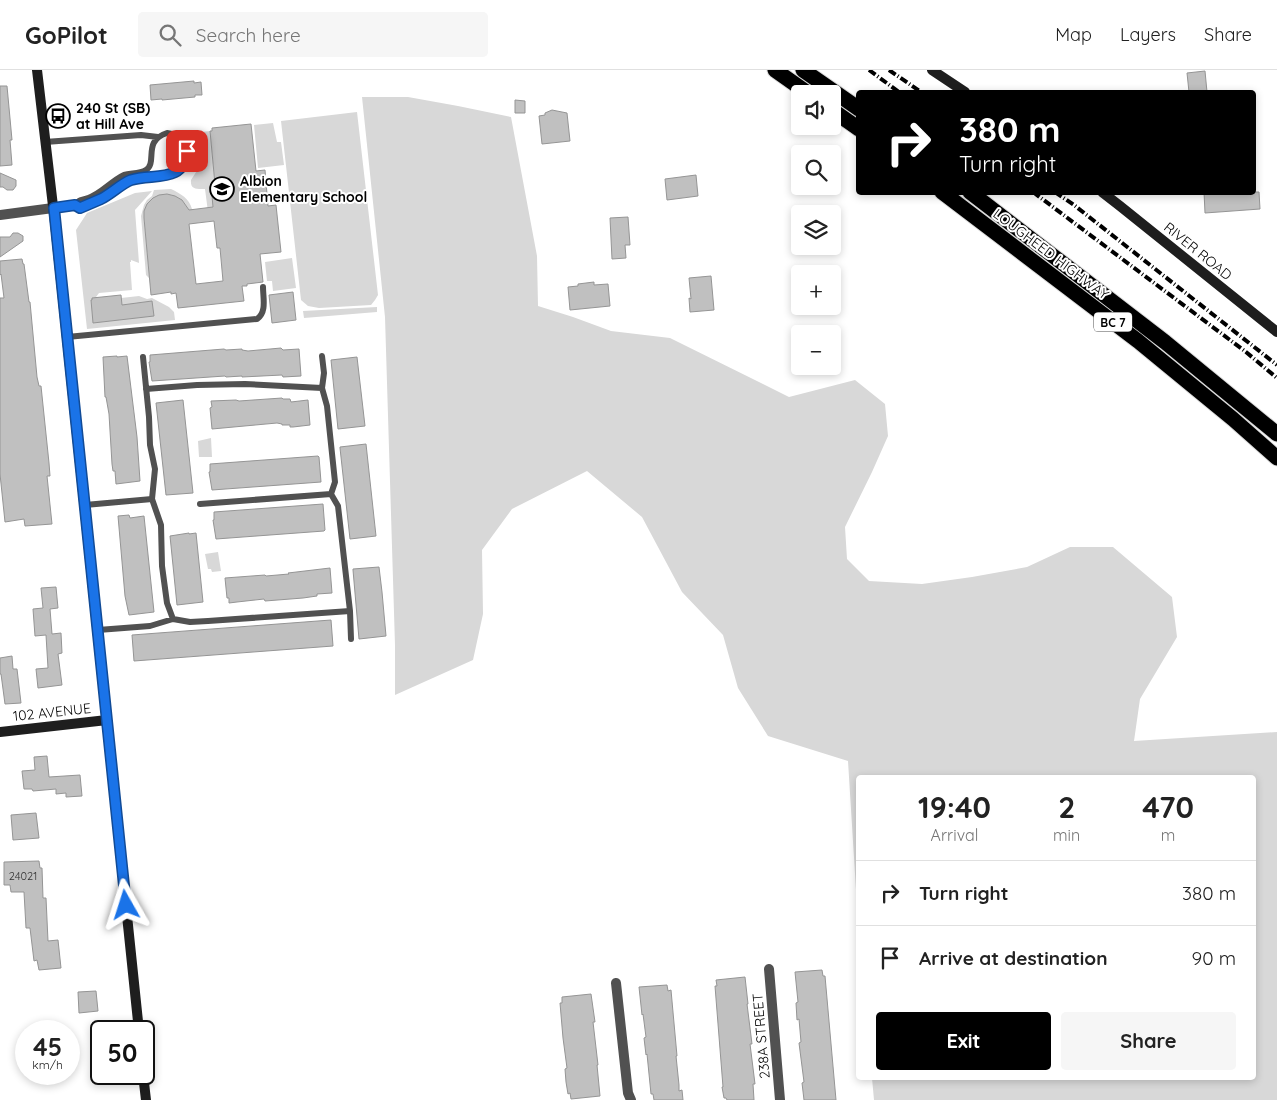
<!DOCTYPE html>
<meta charset="utf-8">
<style>
body{margin:0;font-family:Quicksand,sans-serif;background:#f6f6f6;color:#222;height:100vh;display:flex;flex-direction:column;font-size:19px;white-space:nowrap}
*{box-sizing:border-box;margin:0}
p{font-size:16px;color:#767676}
.icon{flex:none;width:28px;height:28px;fill:none;stroke:currentColor;stroke-width:2;stroke-linecap:round;stroke-linejoin:round}
.map{position:relative;flex:1;overflow:hidden}
.details{position:absolute;left:856px;top:705px;width:400px;height:305px;display:flex;flex-direction:column;background:#fff;border-radius:5px;box-shadow:0 2px 8px #0003}
.details>*{flex:none}
.banner{position:absolute;left:856px;top:20px;width:400px;height:105px;border-radius:5px;box-shadow:0 2px 8px #0003;background:#000;color:#fff;overflow:hidden}
.controls{position:absolute;left:791px;top:15px;display:grid;gap:10px}
.controls a{display:grid;place-items:center;width:50px;height:50px;border-radius:5px;background:#fff;box-shadow:0 2px 8px #0003;font-size:25px}
.speed{position:absolute;left:15px;top:950px;display:flex;gap:10px;font-size:25px;font-weight:700;text-align:center}
.speed>*{display:grid;place-content:center;width:65px;height:65px;border-radius:50%;background:#fff;box-shadow:0 2px 8px #0003;line-height:1}
.speed small{font-size:12px;font-weight:400}
.speed .limit{border:2px solid #111;border-radius:8px;background:#fff;color:#111}
.pin{position:absolute;display:grid;place-items:center;width:42px;height:42px;color:#fff;margin:-21px;border-radius:10px;box-shadow:0 2px 8px #0006}
.me{position:absolute;width:55px;margin:-28px;rotate:354deg;stroke-linejoin:round;filter:drop-shadow(0 0 4px #0008)}
.turn{display:flex;align-items:center;gap:18px;height:105px;padding:0 20px;font-size:22px}
.turn .icon{width:65px;height:65px;stroke-width:2.5}
.turn b{display:block;font-size:35px;line-height:42px}
.eta{display:flex;justify-content:space-evenly;align-items:center;height:85px;text-align:center}
.eta b{font-size:30px;font-weight:700;line-height:35px}
.cta{display:flex;gap:10px;margin-top:auto;padding:10px 20px}
.cta a{flex:1;height:58px;border-radius:5px;background:#000;color:#fff;font-size:20px;font-weight:700;line-height:58px;text-align:center}
.cta a+a{background:#f6f6f6;color:#222}
ul{padding:0;list-style:none}
li{display:flex;align-items:center;gap:15px;height:65px;padding:0 20px;border-top:1px solid #e0e0e0}
li div{flex:1}
li b{display:block;font-size:19px}
li em{font-style:normal}
header{display:flex;align-items:center;gap:30px;box-sizing:border-box;height:70px;padding:0 25px;background:#fff;border-bottom:1px solid #e0e0e0}
header strong{font-size:24px}
nav{display:flex;gap:28px;margin-inline-start:auto;font-size:18px}
.search{width:350px;height:45px;background:#f6f6f6;display:flex;align-items:center;gap:12px;box-sizing:border-box;padding:0 18px;border-radius:5px;color:#767676;font-size:19px}
.map>svg:first-child{display:block}
</style>
<header>
<strong>GoPilot</strong>
<div class="search"><svg class="icon" aria-label="search" viewBox="0 0 24 24"><circle cx="10" cy="10" r="6"/><path d="M15 15l6 6"/></svg>Search here</div>
<nav><a>Map</a><a>Layers</a><a>Share</a></nav>
</header>
<div class="map">
<svg width="1277" height="1030" viewBox="0 0 1277 1030">
<rect width="100%" height="100%" fill="#fff"/>
<path fill="#d8d8d8" d="M362,27h46l50,9 53,11 26,139 1,50 35,11 38,14 59,7 119,59 66,-17 30,24 3,32 -16,36 -27,55 2,32 22,22 53,3 50,-7 55,-10 43,-20h43l59,50 5,40 -37,62 -6,42 143,-9v368h-403l-2,-22h382v-300h-395v160l-11,-177 -80,-25 -30,-48 -15,-53 -41,-43 -40,-75 -55,-46 -75,38 -30,41 1,64 -10,46 -78,35v-50l-10,-328z
M357,42l21,183 -3,5 -4,5 -52,3 -11,-2 -7,-6 -20,-179z
M273,53l4,19h4l3,23 -26,3 -4,-43z
M210,61l6,64 -4,1 2,15 -6,1 -3,-23c-8,0 -15,1 -14,-9 14,-20 12,-25 10,-48z
M171,119c10,5 18,9 21,20h2v4l-6,1c-2,-5 -4,-11 -7,-14 -3,-3 -7,-4 -11,-5 -16,-3 -25,9 -26,23l6,61 -4,-4 -5,-59 3,-11 3,-5 5,-4 2,-6z
M152,121l-17,19 4,53 -8,-3v2h-1l2,28 -33,3 -3,4 25,1 18,-2 8,3 5,-1 17,9 5,5 1,8 -88,9 -11,-99 11,-17 48,-20z
M292,188l4,30 -23,3 -1,-10h-5l-2,-19z
M377,237v5l-73,6 -1,-7z
M211,368l1,19h-13l-1,-16z
M218,482l3,19 -9,1 -1,-3h-3l-3,-15z"/>
<path fill="#c0c0c0" stroke="#959595" fill-rule="evenodd" d="M1205,1l2,21h-18l-2,-19z
M194,11v2l7,-1 1,13h-7v2l-33,3v-1l-11,1 -1,-15z
M0,16h7l5,54h-2l2,25 -12,1z
M515,30l10,1v12h-10z
M552,40l15,3 3,28 -28,3 -3,-28 6,-1v-2z
M251,54l5,47 9,-1 3,36 8,-1 5,47 -21,2 3,28 -16,2v2h-5l2,15 -66,7 -2,-15 -5,1v-2l-20,3 -7,-77v-7l3,-7 6,-6 6,-3 8,-1 8,2 7,4 7,10 24,-3 -1,-11 4,-1 -6,-64h2v-3zM214,151l3,27h3l3,33 -27,3 -7,-60z
M0,103l16,7v6l-3,4h-6l-4,-3h-3z
M696,105l2,21 -31,4 -2,-21z
M1204,122h55l1,17 -55,4z
M628,147l2,28h-5l1,13 -14,1 -2,-41z
M13,163h5l5,3v5l-23,16v-20h10z
M22,189l1,5h1l5,38h1l7,75 2,9h2l8,77 1,13h-3l5,48 -27,2 -1,-7 -19,3 -5,-48v-176h4l-3,-24 -1,1v-14z
M711,206l3,34 -24,2 -1,-14 2,1 -2,-21z
M594,212v3l14,-1 2,22 -40,4 -2,-23 10,-1v-2z
M293,222l3,28 -24,3 -3,-28z
M121,225l1,10 30,-4 2,15 -61,7 -2,-23h1v-2z
M281,278l2,2 16,-1 2,27 -18,1 -1,-2 -40,2v-1l-16,1 -1,-1 -73,5 -3,-19h1v-7l74,-6 2,1 16,-1v1l6,1z
M117,286v1l10,-1 10,81 3,44 -24,3 -1,-13h-2l-1,-7 -3,-50 -3,-17h-1l-2,-40z
M357,287l8,69 -27,3 -7,-69z
M282,328l1,1h7l1,3 17,-2 2,25 -17,2h-3v-2h-8v-1l-5,-1 -65,6 -2,-21 2,-1 -1,-6 25,-1 3,1z
M183,330l10,93 -27,2 -10,-92z
M366,374l10,92 -26,3 -10,-91v-1z
M318,386l1,1 2,25 -109,8 -3,-18h1v-8z
M323,434l2,26 -1,1 -108,8 -3,-19h1v-8z
M129,445l1,3 14,-2 10,96 -25,3 -4,-19 -7,-80z
M189,463v1l7,-1 7,69 -26,3 -7,-69z
M379,497l3,25 4,44 -27,3 -6,-69v-1z
M330,498l2,25 -15,1v2l-14,2 -38,3 -1,-2 -27,3 -8,1v-5h-2l-2,-20 40,-3 1,1 23,-2 -1,-1z
M56,517l2,21 -8,1 2,25 9,-1 1,20 -4,1 4,31 -24,3 -2,-19 12,-1 -2,-33 -11,1 -2,-27 10,-1 -2,-20z
M331,550l2,26 -199,15 -2,-26z
M12,586l1,13h4l4,34 -16,1 -4,-30h-1v-16z
M47,686l2,21 31,-2 2,21 -16,1v-4l-10,1v-5l-23,2 -1,-2h-8l-2,-18 13,-1 -1,-13z
M36,743l3,25 -26,2 -2,-25z
M39,791l1,7h2l1,30h3l2,43 10,-1 3,28 -22,2 -2,-10 -3,1 -4,-33h-4l-2,-36h-13l-1,-7h-6v-23z
M822,900l1,6h2l11,124h-32l-2,-17 2,-1 -5,-39 2,-1 -2,-23 -2,1 -1,-17 2,-1 -3,-30z
M745,907l3,27h-1l5,40h-2l5,40h-2l1,16h-27l-1,-2h-2l-2,-11h1l-8,-101h2l-1,-6z
M667,915l1,6 3,-1 6,66h-1l3,29v6l3,-1 1,10h-29l-1,-6h-2l-4,-40 -1,1 -2,-17 2,-1 -3,-23 -1,1 -3,-28z
M96,921l2,20 -19,2 -1,-21z
M591,924l4,28h-2l5,43h-1l3,31 -29,3 -1,-6 -2,1 -2,-12 -1,-13 2,-1 -4,-30 -3,-35h2v-6z"/>
<g fill="none" stroke-linecap="round" stroke-linejoin="round">
<g stroke="#dbdbdb" stroke-width="17">
<path id="highway" d="M775,0l34,24
M803,0l56,39
M832,40l27,19
M942,122l196,149 95,78 44,39
M970,122l195,150 112,92"/>
</g>
<path stroke="#515151" stroke-width="6" d="M167,63l10,2 6,4 4,12 -3,11 -7,9 -9,5 -37,5 -30,18 -21,9 -5,-3c5,-6 5,-4 13,-7 13,-4 23,-17 36,-23 7,-2 16,-1 22,-5 12,-8 -4,-29 21,-37z
M45,72l96,-7 17,2
M53,138l22,-3
M67,267l190,-18c10,-7 6,-21 6,-32
M322,286l2,17 -2,15 5,18 8,76 -4,12 7,12 12,105 1,28
M143,287l6,60 1,28 5,24 -3,30 9,26 1,41 5,37 6,16
M146,319l51,-4 48,-1 77,4
M200,434l131,-10
M85,435l67,-6
M98,560l52,-4 23,-7 17,3 18,-1 142,-10"/>
<path stroke="#515151" stroke-width="10" d="M0,145l53,-7
M769,899l11,131
M616,913l12,110 3,7"/>
<path stroke="#1e1e1e" stroke-width="10" d="M37,0l18,153 84,808
M932,0l33,22
M1102,122l18,14 157,126
M0,662l107,-12
M143,1004l3,26"/>
<use href="#highway" stroke="#000" stroke-width="15"/>
<path stroke="#000" stroke-width="4" stroke-dasharray="8 2.5 1 2.5" stroke-linecap="butt" d="M869,0l30,22
M889,0l32,22
M1033,122l213,160 31,26
M1055,122l19,13 203,160"/>
</g>
<g fill="none" stroke-linecap="round" stroke-linejoin="round">
<g stroke="#114b97" stroke-width="12">
<path id="route" d="M126,835l-72,-697 21,-3 5,3c7,-3 14,-6 21,-9 10,-5 20,-15 30,-19 22,-7 53,4 56,-29"/>
</g>
<use href="#route" stroke="#1a73e8" stroke-width="9"/>
</g>
<defs>
<g id="bus-ring" transform="scale(1.25)"><circle r="9.5" fill="#fff" stroke="#000" stroke-width="1.5"/><path d="M-5-6H5V4H4V6H2V4H-2V6H-4V4H-5ZM-3.5-4V0h7V-4ZM-3.5 1.2v1.5H-2V1.2ZM2 1.2v1.5H3.5V1.2Z" fill="#000"/></g>
<g id="school-ring" transform="scale(1.25)"><circle r="9.5" fill="#fff" stroke="#000" stroke-width="1.5"/><path d="M0-5L7-2L0 1L-7-2ZM-4 1L0 2.5L4 1V4Q0 6-4 4Z" fill="#000"/></g>
</defs>
<g fill-rule="evenodd">
<use href="#bus-ring" x="58" y="46"/>
<use href="#school-ring" x="222" y="119"/>
</g>
<g text-anchor="middle" dominant-baseline="central" stroke-width="4" stroke-linejoin="round" paint-order="stroke">
<g font-size="11" fill="#303030">
<text x="23" y="806">24021</text>
</g>
<rect fill="#fff" stroke="#4c4c4c" stroke-width="1" x="1094" y="242.5" width="38" height="19" rx="4"/>
<g font-size="12" font-weight="bold" fill="#000">
<text x="1113" y="252">BC 7</text>
</g>
<g font-size="14" font-weight="bold" fill="#000" stroke="#fff" text-anchor="start">
<text x="76" y="38">240 St (SB)<tspan x="76" dy="16">at Hill Ave</tspan></text>
<text x="240" y="111">Albion<tspan x="240" dy="16">Elementary School</tspan></text>
</g>
<g font-size="14" fill="#000" stroke="#fff">
<text transform="translate(1198 181) rotate(39)">RIVER ROAD</text>
<text transform="translate(1051 184) rotate(37)">LOUGHEED HIGHWAY</text>
<text transform="translate(52 642) rotate(-6)">102 AVENUE</text>
<text transform="translate(761 966) rotate(-95)">238A STREET</text>
</g>
</g>
</svg>
<div class="controls">
<a><svg class="icon" aria-label="sound" viewBox="0 0 24 24"><path d="M4 9h4l5-4v14l-5-4H4zM17 9q2 3 0 6"/></svg></a>
<a><svg class="icon" aria-label="search" viewBox="0 0 24 24"><circle cx="10" cy="10" r="6"/><path d="M15 15l6 6"/></svg></a>
<a><svg class="icon" aria-label="layers" viewBox="0 0 24 24"><path d="M12 4l9 5-9 5-9-5zM3 14l9 5 9-5"/></svg></a>
<a>+</a>
<a>−</a>
</div>
<div class="speed"><div>45<small>km/h</small></div><div class="limit">50</div></div>
<div class="pin" style="left:187px;top:81px;background:#d93025"><svg class="icon" aria-label="arrive" viewBox="0 0 24 24"><path d="M6 21V4h12l-3 4 3 4H6"/></svg></div>
<svg class="me" style="left:126px;top:835px" viewBox="-20 -20 40 40"><path d="M0-17L14 15 0 8-14 15z" fill="#1a73e8" stroke="#fff" stroke-width="4"/></svg>
<div class="banner">
<div class="turn"><svg class="icon" aria-label="right" viewBox="0 0 24 24"><path d="M7 20v-9h11M14 6l5 5-5 5"/></svg><div><b>380 m</b>Turn right</div></div>
</div>
<section class="details">
<div class="eta">
<div><b>19:40</b><p>Arrival</p></div>
<div><b>2</b><p>min</p></div>
<div><b>470</b><p>m</p></div>
</div>
<ul>
<li><svg class="icon" aria-label="right" viewBox="0 0 24 24"><path d="M7 20v-9h11M14 6l5 5-5 5"/></svg><div><b>Turn right</b></div><em>380 m</em></li>
<li><svg class="icon" aria-label="arrive" viewBox="0 0 24 24"><path d="M6 21V4h12l-3 4 3 4H6"/></svg><div><b>Arrive at destination</b></div><em>90 m</em></li>
</ul>
<div class="cta"><a>Exit</a><a>Share</a></div>
</section>
</div>
